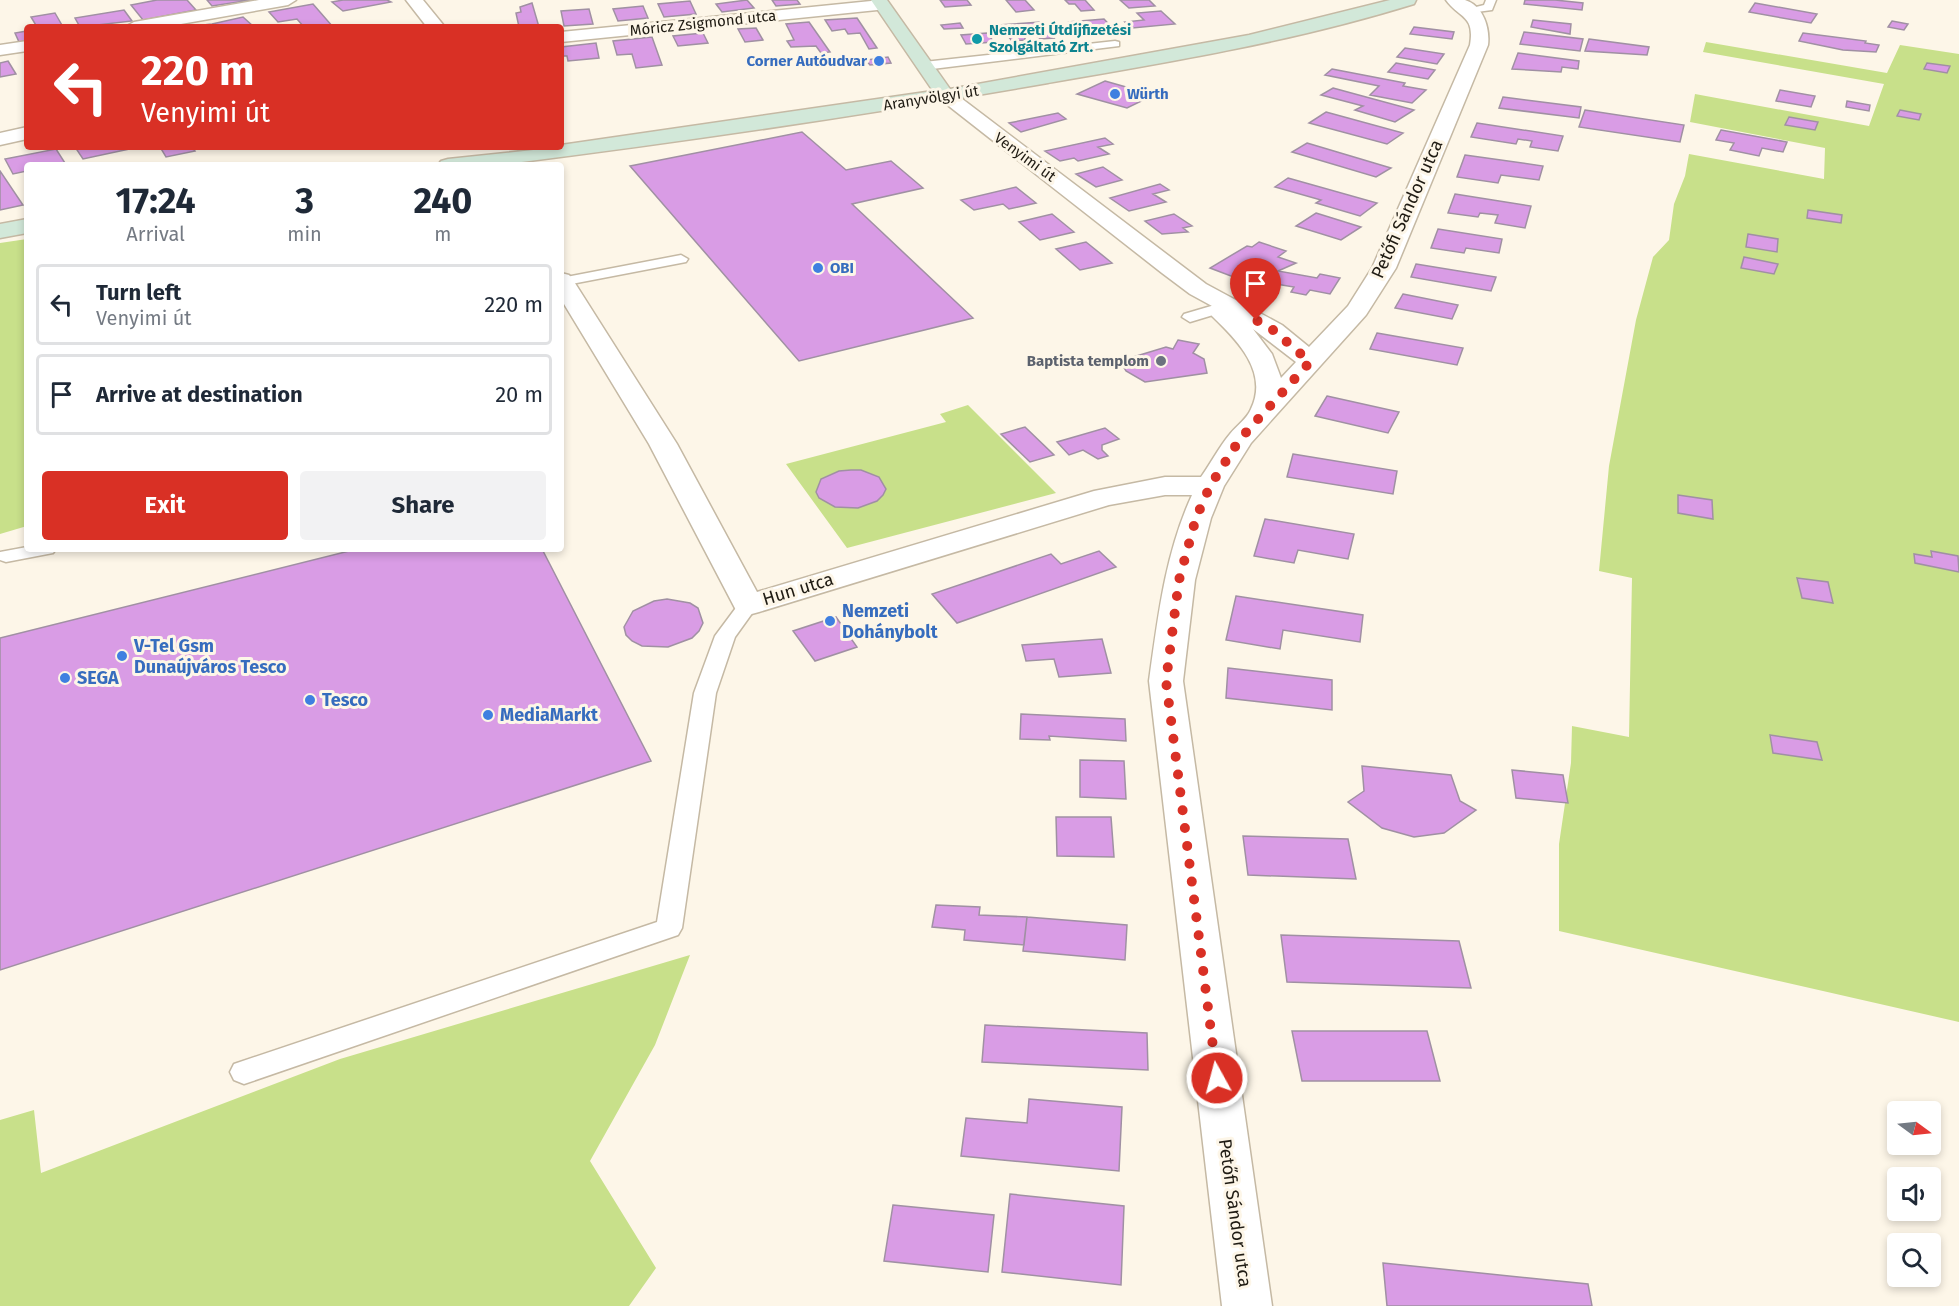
<!DOCTYPE html>
<meta charset="utf-8">
<style>
body{margin:0;font-family:"Fira Sans",sans-serif;background:#f2f2f3;color:#1f2937;height:100vh;display:flex;flex-direction:column;font-size:22px;white-space:nowrap}
*{box-sizing:border-box;margin:0}
p{font-size:20px;color:#747a83}
.icon{flex:none;width:33px;height:33px;fill:none;stroke:currentColor;stroke-width:2;stroke-linecap:round;stroke-linejoin:round}
.map{position:relative;flex:1;overflow:hidden}
.details{position:absolute;left:24px;top:162px;width:540px;height:390px;display:flex;flex-direction:column;background:#fff;border-radius:6px;box-shadow:0 3px 9px #0003}
.details>*{flex:none}
.top-card{position:absolute;left:24px;top:24px;width:540px;height:126px;border-radius:6px;box-shadow:0 3px 9px #0003;background:#d93025;color:#fff;overflow:hidden}
.needle{width:39px;rotate:105deg}
.controls{position:absolute;left:1887px;top:1101px;display:grid;gap:12px}
.controls a{display:grid;place-items:center;width:54px;height:54px;border-radius:6px;background:#fff;box-shadow:0 3px 9px #0003;font-size:30px}
.pin{position:absolute;display:grid;place-items:center;width:51px;height:51px;color:#fff;margin:-62px -26px;border-radius:50% 50% 50% 0;rotate:-45deg;box-shadow:0 0 6px #0007}
.pin .icon{rotate:45deg}
.me{position:absolute;width:66px;margin:-33px;rotate:353deg;stroke-linejoin:round;filter:drop-shadow(0 0 4px #0008)}
.turn{display:flex;align-items:center;gap:21px;height:126px;padding:0 18px;font-size:27px}
.turn .icon{width:78px;height:78px;stroke-width:2.5}
.turn b{display:block;font-size:42px;line-height:51px}
.eta{display:flex;justify-content:space-evenly;align-items:center;height:102px;text-align:center}
.eta b{font-size:36px;font-weight:700;line-height:42px}
.action{display:flex;gap:12px;margin-top:auto;padding:12px 18px}
.action a{flex:1;height:69px;border-radius:6px;background:#d93025;color:#fff;font-size:24px;font-weight:700;line-height:69px;text-align:center}
.action a+a{background:#f2f2f3;color:#1f2937}
ul{padding:0;list-style:none}
li{display:flex;align-items:center;gap:18px;height:81px;margin:0 12px 9px;padding:0 6px;border:3px solid #e0e1e3;border-radius:6px}
li div{flex:1}
li b{display:block;font-size:22px}
li em{font-style:normal}
.map>svg:first-child{display:block}
</style>
<div class="map">
<svg width="1959" height="1306" viewBox="0 0 1959 1306">
<rect width="100%" height="100%" fill="#fdf6e8"/>
<path fill="#c8e08a" d="M1706,42l181,31 13,-28 59,9v968l-400,-91v-87l12,-81 1,-37 57,11 3,-159 -33,-7 10,-105 27,-146 17,-63 16,-17 5,-36 11,-28 4,-22 135,25 1,-31 -135,-26 5,-28 174,32 15,-42 -181,-32z
M27,239v287l-27,8v-291z
M968,405l88,88 -209,55 -61,-84 160,-42 -6,-8z
M690,955l-35,90 -65,116 66,107 -27,38h-629v-186l34,-10 7,63 299,-114z"/>
<path fill="#d99ce5" stroke="#a090a3" stroke-width="1.5" d="M157,0h30l9,10 -53,10 -12,-15z
M207,0h44l-39,6z
M343,0h44l4,2 -48,9 -11,-9z
M747,0l7,8 -32,4 -6,-8z
M772,0h25l3,4 -24,2z
M940,0h27l4,5 -26,2z
M1006,0h19l9,10 -18,2z
M1065,0h20l9,10 -13,1 -6,-7h-6z
M1120,0h29l6,6 -26,2z
M1525,0h30l28,3 -1,7 -58,-6z
M690,1l6,13 -32,3 -6,-13z
M532,3l7,24h-20l-3,-14 5,-1 -1,-5z
M1755,3l62,11 -6,9 -62,-11z
M313,4l20,23h-29l-7,-8 -19,3 -9,-10z
M643,6l5,12 -30,3 -5,-12z
M589,9l4,15 -29,2 -3,-15z
M124,10l8,11 -52,6 -5,-9z
M1161,11l14,13 -43,4 -7,-6 19,-2 -7,-7z
M55,13l8,14h-26l-6,-10z
M243,17l11,10 -51,-2 9,-1z
M857,18l20,30 -8,1 -9,-16 -12,1 -3,-5 -13,2 -7,-11z
M1104,19l13,14 -37,3 -11,-14z
M1533,20l38,4 -1,10 -39,-7z
M1892,21l16,3 -4,6 -16,-3z
M809,22l21,30 -9,1 -5,-7 -25,1 -4,-6 7,-1 -8,-16z
M1041,22l13,16 -15,1 -9,-10 -11,1 7,10 -14,1 -13,-16z
M960,23l3,5 -19,1 -3,-4z
M1414,27l40,5 -2,7 -42,-5z
M756,28l7,12 -18,2 -7,-13z
M27,31v10l-8,1 -4,-9z
M1524,32l59,7 -3,12 -60,-7z
M703,33l5,10 -30,3 -5,-10z
M987,33l7,9 -28,2 -5,-9z
M1803,33l63,8 -1,2 14,2 -3,7 -33,-2 -44,-9z
M652,37l10,28 -26,3 -4,-14 -15,1 -4,-14z
M1589,39l60,8 -2,8 -62,-4z
M596,43l3,15 -31,3 -1,-5h-6v-9z
M1405,48l39,6 -7,10 -40,-7z
M1518,53l61,8 -1,8 -16,-2 -1,5 -49,-3z
M888,57l3,6 -21,2 -4,-5z
M8,61l8,13 -16,3v-14z
M1396,63l39,7 -7,9 -40,-7z
M1927,63l23,3 -3,7 -23,-4z
M1332,69l73,14 -2,3 23,4 -14,13 -42,-8 9,-9 -54,-11z
M1105,81l49,14 -27,13 -50,-14z
M1333,88l81,22 -19,12 -40,-12 8,-4 -42,-11z
M1780,90l35,6 -4,11 -35,-6z
M1503,97l78,10 -2,11 -80,-10z
M1847,101l23,4 -1,6 -23,-4z
M1585,110l99,15 -4,17 -101,-15z
M1900,110l21,4 -2,6 -22,-4z
M1326,112l77,21 -16,11 -78,-21z
M1058,113l8,6 -45,13 -12,-9z
M1789,117l29,5 -3,8 -30,-5z
M1477,123l86,13 -5,15 -28,-4 2,-6 -14,-2 -2,5 -45,-7z
M1721,130l66,12 -4,10 -21,-4 -3,8 -29,-6 4,-7 -18,-3z
M802,132l44,38 45,-9 32,27 -71,16 121,114 -174,43 -169,-195z
M1105,138l8,6 -15,3 11,7 -31,7 -4,-3 -14,3 -15,-10z
M1307,143l84,25 -15,9 -84,-25z
M75,147h58l1,1 -51,11z
M160,147h32l3,4 -29,6z
M56,149l9,14 -38,2v6l-14,3 -8,-15z
M1465,155l78,11 -4,14 -38,-5 -3,8 -41,-6z
M1103,167l19,13 -26,7 -20,-13z
M0,171l23,34 -23,5z
M1288,178l89,25 -17,13 -44,-13 5,-3 -46,-13z
M1160,184l9,6 -16,4 13,8 -37,9 -19,-13z
M1016,187l20,16 -27,6 -6,-5 -29,6 -13,-10z
M1455,194l76,12 -6,22 -30,-5 3,-8 -18,-2 -2,4 -30,-4z
M1808,210l34,5 -1,8 -34,-5z
M1316,213l45,14 -20,13 -45,-14z
M1052,214l22,18 -34,8 -21,-18z
M1174,214l18,12 -9,2 5,4 -26,2 -17,-13z
M1438,229l64,10 -3,14 -33,-5 -2,5 -33,-5z
M1748,234l30,5 -1,13 -31,-5z
M1086,242l26,21 -32,7 -24,-21z
M1259,242l27,9 -8,6 18,6 -18,8 39,7 3,-4 20,4 -10,16 -20,-4 -4,5 -15,-3 3,-5 -18,-3 -21,-10 -11,7 -34,-13 37,-22 5,1z
M1744,257l34,7 -4,10 -33,-6z
M1416,264l80,13 -5,14 -80,-14z
M1403,294l55,11 -6,14 -57,-11z
M1377,333l86,15 -6,17 -87,-16z
M1178,340l21,4 -6,9 11,6 3,14 -62,9 -19,-11 -6,-10 46,-14 7,2z
M1327,396l72,16 -11,21 -73,-17z
M1025,427l29,28 -24,7 -29,-28z
M1105,428l14,11 -17,6v5l6,6 -10,3 -15,-9 -14,5 -12,-13z
M1293,454l104,17 -4,23 -106,-17z
M851,470h10l18,7 7,12 -3,6 -6,6 -19,7 -23,-1 -16,-9 -3,-6 5,-13 18,-8z
M1678,495l34,5 1,19 -35,-6z
M1265,519l89,15 -6,25 -50,-9 -4,13 -40,-7z
M357,549h185l109,212 -651,209v-332z
M1099,551l17,16 -159,56 -25,-29 119,-40 10,10z
M1931,551l27,5 1,16 -44,-9 -1,-9 18,3z
M1797,578l31,4 5,21 -31,-5z
M1236,596l127,19 -3,27 -77,-12 -3,19 -54,-9z
M667,599l23,4 8,5 5,15 -4,8 -7,7 -24,9 -26,-1 -10,-5 -6,-6 -2,-8 9,-16 21,-10z
M836,617l21,30 -42,14 -22,-30z
M1102,639l9,34 -52,4 -5,-18 -28,2 -4,-16z
M1228,668l104,12v30l-106,-12z
M1021,714l104,5 1,22 -77,-5 1,4 -30,-1z
M1770,735l47,7 5,18 -49,-7z
M1080,760l44,1 2,38 -46,-2z
M1362,766l89,9 9,26 16,9 -32,23 -30,4 -32,-9 -34,-26 16,-11z
M1512,770l51,5 5,28 -52,-5z
M1056,817h55l3,40 -57,-1z
M1243,836l105,3 8,40 -108,-4z
M936,905l44,2 -1,8 48,2 -3,28 -60,-5 1,-10 -33,-3z
M1027,917l100,8 -2,35 -102,-9z
M1281,935l178,6 12,47 -184,-6z
M985,1025l162,8 1,37 -166,-8z
M1292,1031h135l13,50h-138z
M1029,1099l93,8 -3,64 -158,-15 5,-38 61,5z
M1010,1194l114,12 -3,79 -119,-13z
M893,1205l101,10 -6,57 -104,-11z
M1383,1263l205,21 4,22h-205z"/>
<g fill="none" stroke-linecap="round" stroke-linejoin="round">
<g stroke="#c5b9a4" stroke-width="3">
<path id="lane" d="M1486,0h10l-4,10 -23,3 -5,-3 20,-5z
M1115,41l4,1v4l-195,24 -6,-4 6,-4z
M681,255l7,4 -2,3 -125,24v-8z
M1218,304l8,5 -3,3 -33,10 -8,-5 2,-3z
M27,547v2h29l-3,4 -47,9 -6,-2v-8z
M748,599l7,2 3,4 -23,32 -19,56 -34,235 -4,7 -434,149 -10,-4 -4,-8 4,-8 423,-142 37,-229 21,-57 26,-35z"/>
</g>
<g stroke="#c5b9a4" stroke-width="3">
<path id="street" d="M259,0h37l-8,5 -124,22h-39l9,-5z
M406,0h17l22,27h-18z
M881,0l8,5 -2,4 -326,33v-10z
M1446,0c5,0 14,0 19,0 19,6 25,29 23,45l-92,223 -30,47 -115,128 -27,43 -13,32 -16,62 -12,101 89,625h-50l-73,-625c9,-64 16,-127 43,-186h-27l-56,10 -350,107 -11,3 -11,-3 -88,-168 -88,-145v-26l8,2 4,5 104,164 80,148 337,-101 71,-14h36c10,-14 18,-30 29,-43 6,-8 17,-15 21,-25 18,-37 -14,-69 -39,-93l-3,-5 3,-5 -22,-12 -28,-21 -226,-177 10,-6 7,2 253,192 76,41 27,22 39,-41 24,-38 98,-223c5,-30 -10,-26 -24,-45zM1253,329l43,33 -15,16 -9,-24z
M27,41v10l-27,4v-10z
M27,127v12l-27,6v-12z"/>
</g>
<g stroke="#c5b9a4" stroke-width="3">
<path id="secondary" d="M871,0h16l63,89 299,-54 141,-35h26l-2,4c-119,37 -243,58 -366,79 -182,32 -366,59 -550,82h-60l3,-4 7,-2 113,-12v-2l372,-54z
M27,219v14l-27,5v-14z"/>
</g>
<use href="#lane" fill="#fff" fill-rule="evenodd"/>
<use href="#street" fill="#fff" fill-rule="evenodd"/>
<use href="#secondary" fill="#d2e8d9" fill-rule="evenodd"/>
</g>
<g fill="none" stroke-linecap="round" stroke-linejoin="round">
<path stroke="#d93025" stroke-width="10" stroke-dasharray="0 18" d="M1217,1078l-51,-397 13,-101 17,-62 14,-32 30,-47 70,-77 -37,-32 -17,-10"/>
</g>
<circle fill="#0f9aa8" stroke="#fdf6e8" stroke-width="2" cx="977" cy="39" r="6"/>
<g fill="#3f7fe0" stroke="#fdf6e8" stroke-width="2">
<circle cx="879" cy="61" r="6"/>
<circle cx="1115" cy="94" r="6"/>
<circle cx="818" cy="268" r="6"/>
<circle cx="830" cy="621" r="6"/>
<circle cx="122" cy="656" r="6"/>
<circle cx="65" cy="678" r="6"/>
<circle cx="310" cy="700" r="6"/>
<circle cx="488" cy="715" r="6"/>
</g>
<circle fill="#6b7280" stroke="#fdf6e8" stroke-width="2" cx="1161" cy="361" r="6"/>
<g text-anchor="middle" dominant-baseline="central" stroke-width="6" stroke-linejoin="round" paint-order="stroke">
<g font-size="15" fill="#1f1b13" stroke="#fdf6e8">
<text transform="translate(703 23) rotate(-6)">Móricz Zsigmond utca</text>
<text transform="translate(931 98) rotate(-9)">Aranyvölgyi út</text>
<text transform="translate(1025 157) rotate(36)">Venyimi út</text>
</g>
<g font-size="15" font-weight="bold" fill="#0d838f" stroke="#fdf6e8" text-anchor="start">
<text x="989" y="30">Nemzeti Útdíjfizetési<tspan x="989" dy="17">Szolgáltató Zrt.</tspan></text>
</g>
<g font-size="15" font-weight="bold" fill="#366cbe" stroke="#fdf6e8" text-anchor="start">
<text x="867" y="61" text-anchor="end">Corner Autóudvar</text>
<text x="1127" y="94">Würth</text>
<text x="830" y="268">OBI</text>
</g>
<g font-size="15" font-weight="bold" fill="#5b616d" stroke="#fdf6e8" text-anchor="end">
<text x="1149" y="361">Baptista templom</text>
</g>
<g font-size="18" fill="#1f1b13" stroke="#fdf6e8">
<text transform="translate(1407 209) rotate(-66)">Petőfi Sándor utca</text>
<text transform="translate(798 589) rotate(-17)">Hun utca</text>
<text transform="translate(1235 1213) rotate(82)">Petőfi Sándor utca</text>
</g>
<g font-size="18" font-weight="bold" fill="#366cbe" stroke="#fdf6e8" text-anchor="start">
<text x="842" y="611">Nemzeti<tspan x="842" dy="21">Dohánybolt</tspan></text>
<text x="134" y="646">V-Tel Gsm<tspan x="134" dy="21">Dunaújváros Tesco</tspan></text>
<text x="77" y="678">SEGA</text>
<text x="322" y="700">Tesco</text>
<text x="500" y="715">MediaMarkt</text>
</g>
</g>
</svg>
<div class="controls">
<a><svg class="needle" viewBox="-14 -14 28 28"><path d="M0-13l5 13h-10z" fill="#e53935"/><path d="M0 13l5-13h-10z" fill="#747a83"/></svg></a>
<a><svg class="icon" aria-label="sound" viewBox="0 0 24 24"><path d="M4 9h4l5-4v14l-5-4H4zM17 9q2 3 0 6"/></svg></a>
<a><svg class="icon" aria-label="search" viewBox="0 0 24 24"><circle cx="10" cy="10" r="6"/><path d="M15 15l6 6"/></svg></a>
</div>
<div class="pin" style="left:1256px;top:320px;background:#d93025"><svg class="icon" aria-label="arrive" viewBox="0 0 24 24"><path d="M6 21V4h12l-3 4 3 4H6"/></svg></div>
<svg class="me" style="left:1217px;top:1078px" viewBox="-20 -20 40 40"><circle r="17" fill="#d93025" stroke="#fff" stroke-width="3"/><path d="M0-11L8 9 0 5-8 9z" fill="#fff"/></svg>
<div class="top-card">
<div class="turn"><svg class="icon" aria-label="left" viewBox="0 0 24 24"><path d="M17 20v-9H6M10 6l-5 5 5 5"/></svg><div><b>220 m</b>Venyimi út</div></div>
</div>
<section class="details">
<div class="eta">
<div><b>17:24</b><p>Arrival</p></div>
<div><b>3</b><p>min</p></div>
<div><b>240</b><p>m</p></div>
</div>
<ul>
<li><svg class="icon" aria-label="left" viewBox="0 0 24 24"><path d="M17 20v-9H6M10 6l-5 5 5 5"/></svg><div><b>Turn left</b><p>Venyimi út</p></div><em>220 m</em></li>
<li><svg class="icon" aria-label="arrive" viewBox="0 0 24 24"><path d="M6 21V4h12l-3 4 3 4H6"/></svg><div><b>Arrive at destination</b></div><em>20 m</em></li>
</ul>
<div class="action"><a>Exit</a><a>Share</a></div>
</section>
</div>
